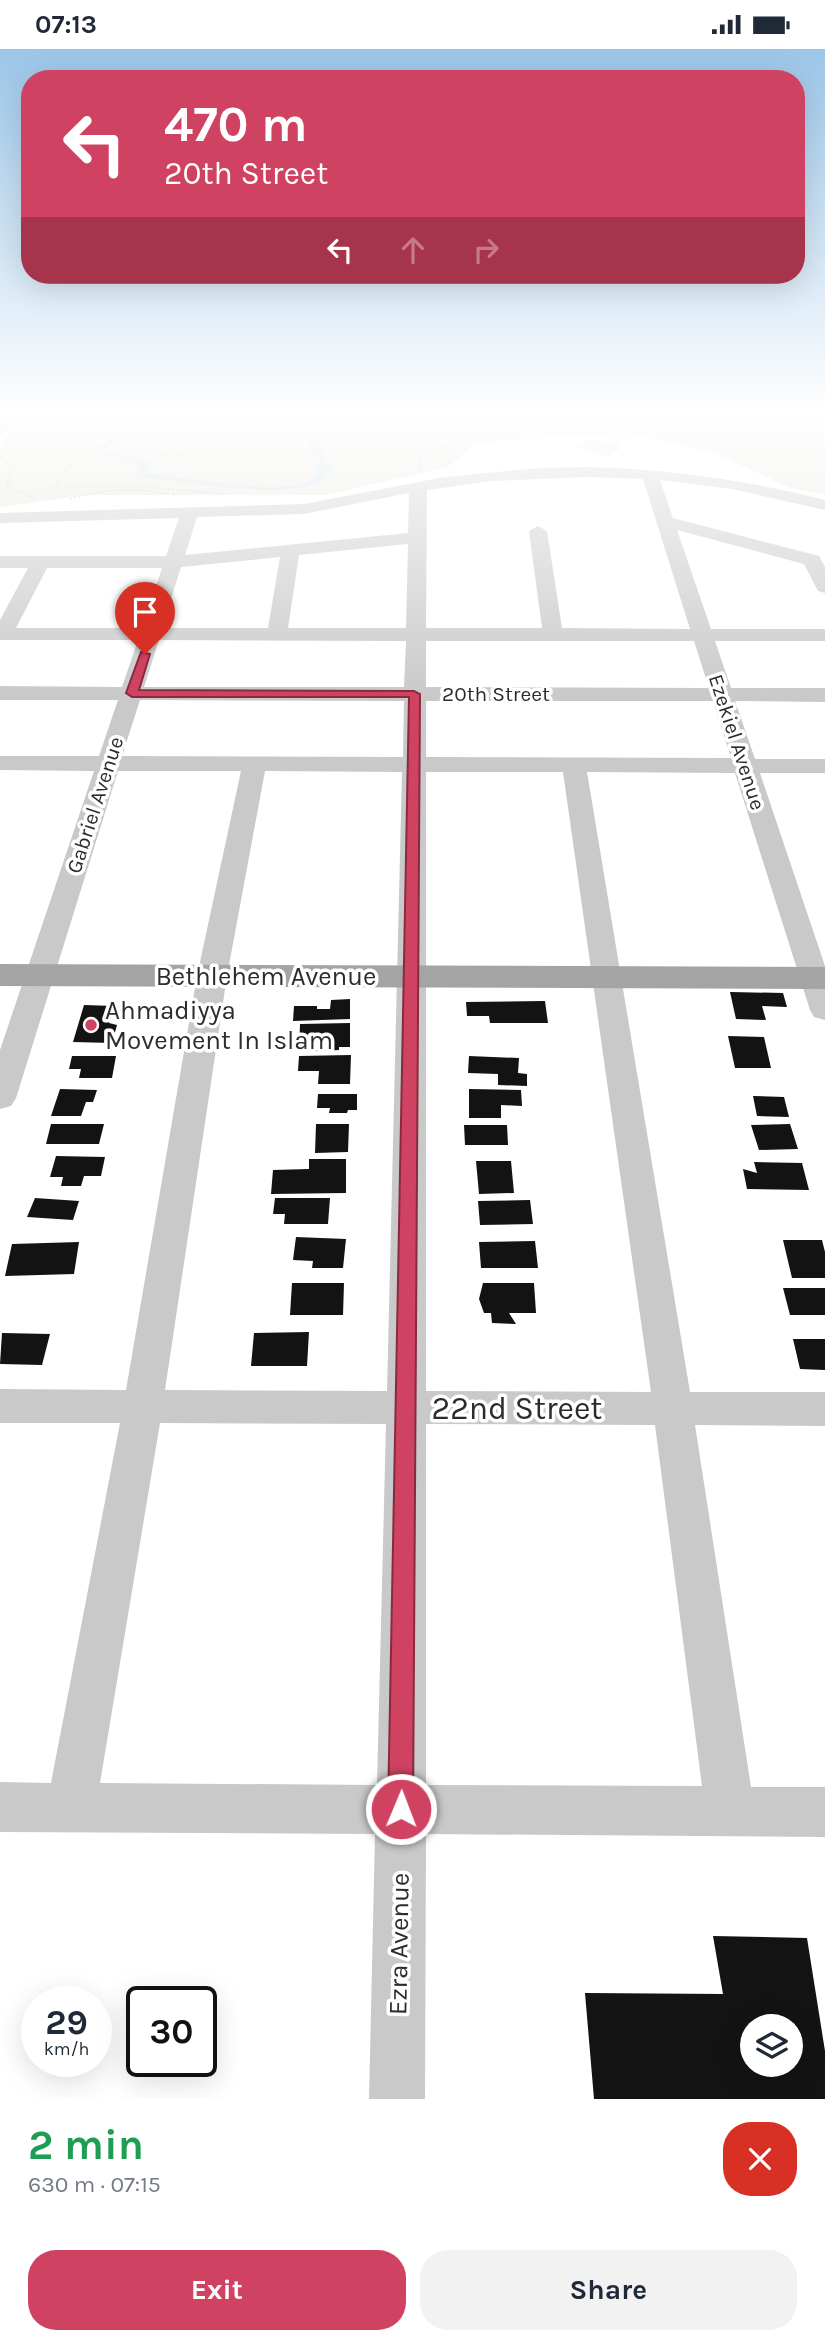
<!DOCTYPE html>
<meta charset="utf-8">
<style>
body{margin:0;font-family:Karla,sans-serif;background:#f2f2f3;color:#1f2937;height:100vh;display:flex;flex-direction:column;font-size:26px;white-space:nowrap}
*{box-sizing:border-box;margin:0}
p{font-size:23px;color:#747a83}
.icon{flex:none;width:38px;height:38px;fill:none;stroke:currentColor;stroke-width:2;stroke-linecap:round;stroke-linejoin:round}
.map{position:relative;height:2050px;overflow:hidden}
.panel{display:flex;flex-direction:column;background:#fff;flex:1}
.panel>*{flex:none}
.banner{position:absolute;left:21px;top:21px;width:784px;height:214px;border-radius:28px;box-shadow:0 7px 28px #0002;background:#d04261;color:#fff;overflow:hidden}
.tools{position:absolute;left:740px;top:1965px;display:grid;gap:14px}
.tools a{display:grid;place-items:center;width:63px;height:63px;border-radius:50%;background:#fff;box-shadow:0 7px 28px #0002;font-size:35px}
.speed{position:absolute;left:21px;top:1937px;display:flex;gap:14px;font-size:35px;font-weight:700;text-align:center}
.speed>*{display:grid;place-content:center;width:91px;height:91px;border-radius:50%;background:#fff;box-shadow:0 7px 28px #0002;line-height:1}
.speed small{font-size:18px;font-weight:400}
.speed .limit{border:4px solid #111;border-radius:10px;background:#fff;color:#111}
.pin{position:absolute;display:grid;place-items:center;width:60px;height:60px;color:#fff;margin:-72px -30px;border-radius:50% 50% 50% 0;rotate:-45deg;box-shadow:0 0 7px #0007}
.pin .icon{rotate:45deg}
.me{position:absolute;width:77px;margin:-38px;rotate:1deg;stroke-linejoin:round;filter:drop-shadow(0 0 5px #0008)}
.turn{display:flex;align-items:center;gap:24px;height:147px;padding:0 28px;font-size:32px}
.turn .icon{width:91px;height:91px;stroke-width:2.5}
.turn b{display:block;font-size:49px;line-height:60px}
.lanes{display:flex;align-items:center;height:66px;padding:0 28px;background:#0003;justify-content:center;gap:35px;direction:ltr}
.lanes .off{opacity:.35}
.round{display:grid;place-items:center;flex:none;width:74px;height:74px;border-radius:28px;background:#f2f2f3}
.summary{display:flex;align-items:center;justify-content:space-between;height:119px;padding:0 28px}
h1{font-size:42px;font-weight:700;line-height:52px;color:#1e9e55}
.button{display:flex;gap:14px;margin-top:auto;padding:14px 28px}
.button a{flex:1;height:80px;border-radius:28px;background:#d04261;color:#fff;font-size:28px;font-weight:700;line-height:80px;text-align:center}
.button a+a{background:#f2f2f3;color:#1f2937}
.status{display:flex;justify-content:space-between;align-items:center;height:49px;padding:0 35px;background:#fff;direction:ltr}
.status svg{height:19px;fill:currentColor}
.map>svg:first-child{display:block}
</style>
<div class="status"><b>07:13</b><svg viewBox="0 0 49 12"><path d="M0 12V9h3v3zM5 12V6h3v6zM10 12V3h3v9zM15 12V0h3v12zM26 1h20v11H26zM47 4h2v5h-2z"/></svg></div>
<div class="map">
<svg width="825" height="2050" viewBox="0 0 825 2050">
<rect width="100%" height="100%" fill="#fff"/>
<path fill="#e4e8db" d="M21,363h804v83l-34,-7 -79,-36 -87,-19 -148,9 -29,25 -122,28h-237l-89,12v-60z
M589,391l31,2 3,3 -16,12 -33,-12z"/>
<path fill="#c9dfe6" d="M134,363h17l-24,6 -3,18 -16,9 -3,6 47,10 -7,9 5,4 122,14 31,-3 11,-9v-10l8,-5 -9,-6 -5,-14 10,-6 15,-1 -15,4 -3,4 9,10 4,13 4,2c-11,25 -34,19 -56,23l18,2 -153,-14 -5,-3 3,-10 -13,-1 1,-4 -3,-2 -31,-4 6,-9 12,-5 3,-11 -3,-6 8,-6z
M603,363l51,9 55,-6 49,2 6,-1 1,-4 10,1c-19,13 -42,3 -64,4 -29,1 -85,17 -108,-5z"/>
<path fill="#131313" fill-rule="evenodd" d="M730,943l53,1 4,14 -25,-1 4,14 -30,-1z
M350,950v20l-57,2 1,-15h23v3h13l1,-9z
M545,952l3,22h-58l-1,-7h-22l-1,-14z
M84,956l30,1 -5,17 8,2 -5,18 -39,-1z
M350,974v24h-11v3l-40,2 1,-28z
M728,987l36,1 7,31h-36z
M351,1006l-1,29h-32l1,-13h-21l1,-15z
M72,1007h44l-4,22h-33l2,-9h-12z
M469,1007l50,2 -1,15 9,1v12l-29,-1v-11l-30,-1z
M60,1040l37,1 -4,12h-7l-5,14h-30z
M469,1040l52,1 1,16 -21,-1v13h-32z
M318,1045h39v16h-9l-1,3h-18l1,-5h-13z
M753,1047l31,1 5,20 -32,-1z
M51,1075h53l-5,20h-53z
M316,1075h33l-1,28 -33,1z
M790,1075l8,25 -39,1 -8,-25z
M464,1076h43l1,20h-43z
M56,1107l49,1 -4,19h-17l-3,10h-20l2,-9h-13z
M309,1110h37v34l-75,1 2,-24 36,-1z
M476,1112h35l3,32 -35,1z
M754,1113l48,1 7,27 -62,-1 -4,-20 14,4z
M35,1149l44,3 -6,19 -46,-3z
M275,1149h55l-2,26h-44l1,-10h-12z
M530,1151l3,24 -53,1 -2,-24z
M296,1188l50,2 -3,29h-31l1,-7 -20,-1z
M783,1191h39l3,12v26h-33z
M535,1192l3,27h-57l-2,-26z
M79,1193l-5,32 -69,2 7,-32z
M292,1234h52l-1,32h-53z
M483,1234h51l2,30h-27l7,11 -24,-1 -1,-10h-7l-5,-14z
M783,1239h42v27h-35z
M309,1283l-2,34h-56l3,-33z
M2,1284l48,1 -8,31 -42,-1z
M793,1290h32v31l-25,-1z
M713,1887l94,2 18,113v48h-231l-9,-106 138,1zM752,1978h39v38h-39z"/>
<g fill="none" stroke-linecap="round" stroke-linejoin="round">
<path stroke="#c9c9c9" stroke-width="2" stroke-dasharray="2 2" stroke-linecap="butt" d="M42,363l-6,6 1,14 40,13 -6,18 -17,25 79,-2 91,8
M147,363l-23,4 -5,5 4,8 -24,24 48,10 -7,5 10,8c43,5 140,26 173,-1l1,-13 -14,-19 3,-5 46,-8 3,-4 -6,-11 24,-3
M167,363l-21,14 -11,19 39,12 49,-17 33,-21 46,-7
M426,363h24
M609,363c30,21 70,6 104,4 16,-1 33,2 50,2l6,-6
M821,363l4,6
M594,379l-6,3 -2,10 27,7 12,10
M0,407l13,14 -6,16 28,14
M419,422l2,-16 11,-7 53,-6 21,-7 53,-7 115,2 73,-3 63,-11
M70,450c35,-11 71,-12 107,-3"/>
<path fill="#c9c9c9" fill-rule="evenodd" d="M4,363h16l-14,20 -6,2v-16z
M588,418c81,2 159,13 237,33v10l-93,-21 -72,-9 13,38 146,38 6,11v26l-7,-2 -14,-27 -127,-34 34,99h114v12h-110l16,47h94v14l-90,-1 20,58h70v14h-65l65,193v54l-11,-3 -4,-7 -75,-237 -148,-1 103,620h135v34l-130,-1 56,362h74v50l-399,-3 -1,265h-56l6,-265 -375,-2v-50l51,1 69,-360h-120v-34l126,1 71,-414 44,-205h-123l-102,327 -5,8 -11,3v-59l94,-279 -94,-1v-14h99l19,-56h-118v-14l122,1 16,-47h-138v-20l28,-52h-28v-12h166l13,-38 -179,5v-10l304,-9 141,-27 95,-9zM588,428l55,2 47,150 -128,-1 -15,-97 -9,-5 -9,5 13,97h-116l1,-138 65,-9zM409,444l-1,40 -223,22 12,-38 107,-3zM408,495l-2,84h-118l11,-73zM280,508l-12,71h-106l19,-61zM47,519h115l-20,60h-126zM159,591l247,1 -2,46h-260zM426,592h268l15,47 -283,-1zM140,651l264,1 -1,56 -281,-1zM426,652h287l18,57 -305,-1zM265,722l137,1 -15,619 -222,-1 62,-414zM426,723h137l88,620 -225,-1zM160,1374l226,1 -9,361 -277,-2zM426,1375l229,1 47,361 -276,-1z"/>
<path fill="#a4a4a4" fill-rule="evenodd" d="M0,915l825,3v22l-825,-3z"/>
<path stroke="#c9c9c9" stroke-width="2" stroke-dasharray="2 2" stroke-linecap="butt" d="M810,367h15"/>
</g>
<linearGradient id="sky" x2="0" y2="1"><stop stop-color="#9bc5e7"/><stop offset="0.56" stop-color="#fff"/><stop offset="1" stop-color="#fff" stop-opacity="0"/></linearGradient>
<rect width="825" height="650" fill="url(#sky)"/>
<path fill="#d04261" stroke="#872b3f" stroke-width="2" d="M141,603l9,2 -11,36 275,1 6,3 -7,1115 -4,9 -8,4 -9,-4 -4,-9 21,-1112h-277l-6,-4z"/>
<circle fill="#d04261" stroke="#fff" stroke-width="2.5" cx="91" cy="976" r="7"/>
<g text-anchor="middle" dominant-baseline="central" stroke-width="7" stroke-linejoin="round" paint-order="stroke">
<g font-size="21" fill="#2c2c2c" stroke="#fff">
<text x="496" y="645">20th Street</text>
<text transform="translate(737 693) rotate(72)">Ezekiel Avenue</text>
<text transform="translate(95 756) rotate(-72)">Gabriel Avenue</text>
</g>
<g font-size="26" fill="#2c2c2c" stroke="#fff">
<text x="266" y="927">Bethlehem Avenue</text>
<text transform="translate(399 1895) rotate(-89)">Ezra Avenue</text>
</g>
<g font-size="26" fill="#2c2c2c" stroke="#fff" text-anchor="start">
<text x="105" y="961">Ahmadiyya<tspan x="105" dy="30">Movement In Islam</tspan></text>
</g>
<g font-size="32" fill="#2c2c2c" stroke="#fff">
<text x="517" y="1359">22nd Street</text>
</g>
</g>
</svg>
<div class="tools">
<a><svg class="icon" aria-label="layers" viewBox="0 0 24 24"><path d="M12 4l9 5-9 5-9-5zM3 14l9 5 9-5"/></svg></a>
</div>
<div class="speed"><div>29<small>km/h</small></div><div class="limit">30</div></div>
<div class="pin" style="left:145px;top:605px;background:#d93025"><svg class="icon" aria-label="arrive" viewBox="0 0 24 24"><path d="M6 21V4h12l-3 4 3 4H6"/></svg></div>
<svg class="me" style="left:401px;top:1760px" viewBox="-20 -20 40 40"><circle r="17" fill="#d04261" stroke="#fff" stroke-width="3"/><path d="M0-11L8 9 0 5-8 9z" fill="#fff"/></svg>
<div class="banner">
<div class="turn"><svg class="icon" aria-label="left" viewBox="0 0 24 24"><path d="M17 20v-9H6M10 6l-5 5 5 5"/></svg><div><b>470 m</b>20th Street</div></div>
<div class="lanes"><svg class="icon" aria-label="left" viewBox="0 0 24 24"><path d="M17 20v-9H6M10 6l-5 5 5 5"/></svg><svg class="icon off" aria-label="ahead" viewBox="0 0 24 24"><path d="M12 20V5M6 11l6-6 6 6"/></svg><svg class="icon off" aria-label="right" viewBox="0 0 24 24"><path d="M7 20v-9h11M14 6l5 5-5 5"/></svg></div>
</div>
</div>
<section class="panel">
<div class="summary"><div><h1>2 min</h1><p>630 m · 07:15</p></div><a class="round" style="background:#d93025;color:#fff"><svg class="icon" aria-label="close" viewBox="0 0 24 24"><path d="M6 6l12 12M18 6L6 18"/></svg></a></div>
<div class="button"><a>Exit</a><a>Share</a></div>
</section>
